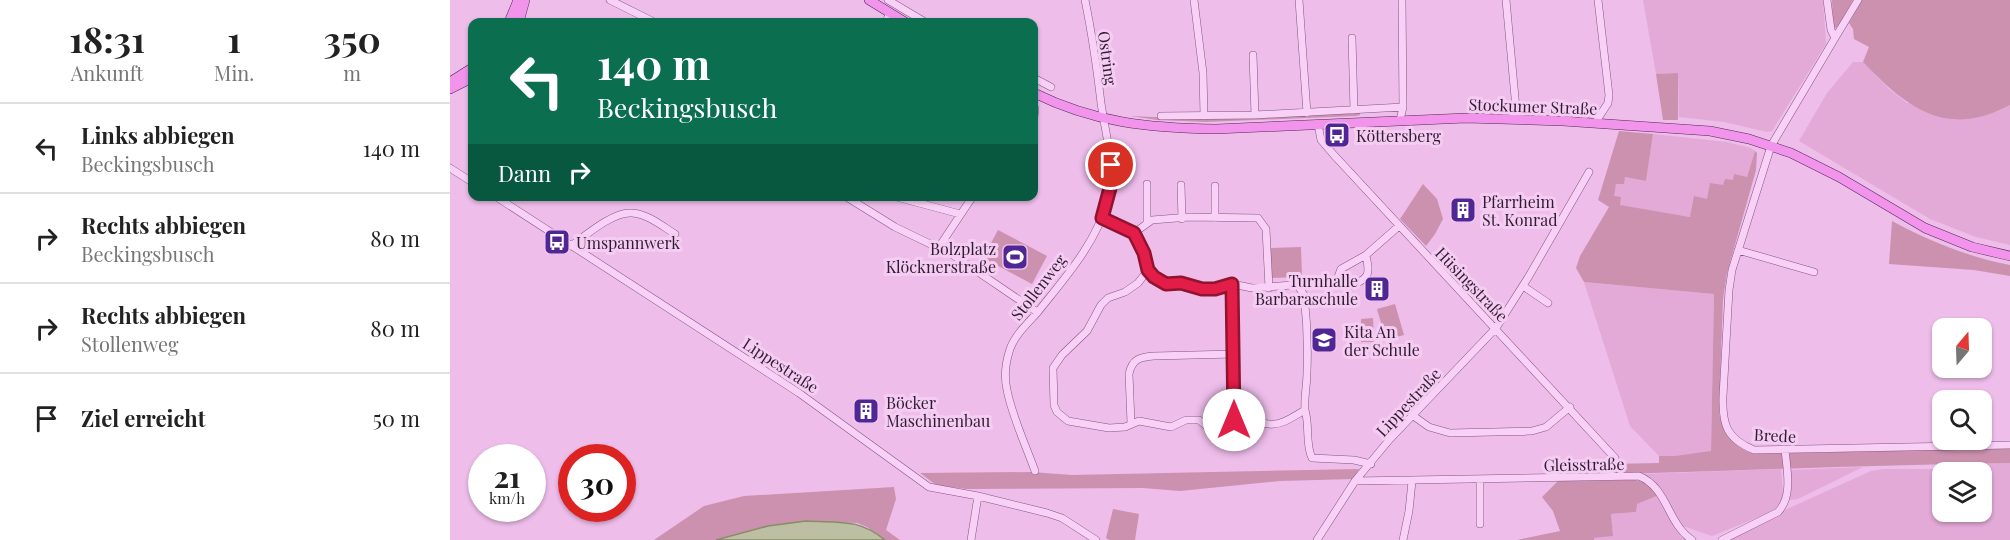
<!DOCTYPE html>
<html lang="de">
<meta charset="utf-8">
<style>
body{margin:0;font-family:"Playfair Display",serif;background:#f6f6f6;color:#222;height:100vh;display:flex;flex-direction:column;font-size:22px;white-space:nowrap}
*{box-sizing:border-box;margin:0}
p{font-size:20px;color:#767676}
.icon{flex:none;width:33px;height:33px;fill:none;stroke:currentColor;stroke-width:2;stroke-linecap:round;stroke-linejoin:round}
.map{position:relative;flex:1;overflow:hidden}
.side{display:flex;flex-direction:column;background:#fff;width:450px}
.side>*{flex:none}
.guide{position:absolute;left:18px;top:18px;width:570px;height:183px;border-radius:12px;box-shadow:0 2px 4px #0004;background:#0b6e4f;color:#fff;overflow:hidden}
.needle{width:39px;rotate:19deg}
.fabs{position:absolute;left:1482px;top:318px;display:grid;gap:12px}
.fabs a{display:grid;place-items:center;width:60px;height:60px;border-radius:12px;background:#fff;box-shadow:0 2px 4px #0004;font-size:30px}
.speed{position:absolute;left:18px;top:444px;display:flex;gap:12px;font-size:30px;font-weight:700;text-align:center}
.speed>*{display:grid;place-content:center;width:78px;height:78px;border-radius:50%;background:#fff;box-shadow:0 2px 4px #0004;line-height:1}
.speed small{font-size:15px;font-weight:400}
.speed .limit{border:9px solid #d22;background:#fff;color:#111}
.pin{position:absolute;display:grid;place-items:center;width:51px;height:51px;color:#fff;margin:-26px;border:3px solid #fff;border-radius:50%;box-shadow:0 2px 6px #0007}
.me{position:absolute;width:66px;margin:-33px;rotate:0deg;stroke-linejoin:round;filter:drop-shadow(0 0 4px #0008)}
.turn{display:flex;align-items:center;gap:21px;height:126px;padding:0 30px;font-size:27px}
.turn .icon{width:78px;height:78px;stroke-width:2.5}
.turn b{display:block;font-size:42px;line-height:51px}
.then{display:flex;align-items:center;height:57px;padding:0 30px;background:#0003;gap:12px;font-size:22px}
.eta{display:flex;justify-content:space-evenly;align-items:center;height:102px;text-align:center}
.eta b{font-size:36px;font-weight:700;line-height:42px}
ul{padding:0;list-style:none}
li{display:flex;align-items:center;gap:18px;height:90px;padding:0 30px;border-top:2px solid #e0e0e0}
li div{flex:1}
li b{display:block;font-size:22px}
li em{font-style:normal}
main{display:flex;flex:1;min-height:0}
.map>svg:first-child{display:block}
</style>
<main>
<section class="side">
<div class="eta">
<div><b>18:31</b><p>Ankunft</p></div>
<div><b>1</b><p>Min.</p></div>
<div><b>350</b><p>m</p></div>
</div>
<ul>
<li><svg class="icon" aria-label="left" viewBox="0 0 24 24"><path d="M17 20v-9H6M10 6l-5 5 5 5"/></svg><div><b>Links abbiegen</b><p>Beckingsbusch</p></div><em>140 m</em></li>
<li><svg class="icon" aria-label="right" viewBox="0 0 24 24"><path d="M7 20v-9h11M14 6l5 5-5 5"/></svg><div><b>Rechts abbiegen</b><p>Beckingsbusch</p></div><em>80 m</em></li>
<li><svg class="icon" aria-label="right" viewBox="0 0 24 24"><path d="M7 20v-9h11M14 6l5 5-5 5"/></svg><div><b>Rechts abbiegen</b><p>Stollenweg</p></div><em>80 m</em></li>
<li><svg class="icon" aria-label="arrive" viewBox="0 0 24 24"><path d="M6 21V4h12l-3 4 3 4H6"/></svg><div><b>Ziel erreicht</b></div><em>50 m</em></li>
</ul>
</section>
<div class="map">
<svg width="1560" height="540" viewBox="0 0 1560 540">
<rect width="100%" height="100%" fill="#eebdea"/>
<path fill="#e3aad7" fill-rule="evenodd" d="M1193,0h180l3,44 -54,87 -5,1 -43,-10 -45,-5 -1,-44 -22,1z
M1403,62h10l26,27 18,14 89,9 14,-7v140l-34,-8 -46,-18 -131,-78 28,-48z
M1203,134l74,8 24,6 4,3 -8,26 -14,3 -9,5 -17,14 -16,18 -71,-11 -7,-10 3,-12 9,-7 21,4z
M1134,282l130,12 -3,158 -36,4h-16l-29,-30z
M1560,463v77h-281l58,-31 84,-38 12,-2h66l1,-5zM1492,472h40v40h-40z
M1413,467l-65,32 -8,1v-30z
M1331,469l2,26 -6,12 -8,6 -57,23 -29,-10 -21,-33 -18,-19z
M1209,495l16,33 6,9 7,3h-94v-2l19,-2 -2,-22 25,-2v-8z"/>
<path fill="#cb91af" d="M1382,0h21l-14,25 -3,3 -3,-1z
M1412,0h148v105c-64,34 -103,3 -147,-43l6,-15 -15,-8 -1,-10 -4,-6z
M1228,73v47h-15l-7,-46z
M910,113v2l-4,1 -150,6 -49,-2 -27,-4 72,3z
M1169,131l34,3 -7,47 -21,-4 -1,7h-8l-2,12 7,1 -1,8 70,12 4,-21 13,3 3,-16 13,2 2,-6 8,1 1,-6 13,3 8,-26 2,2 -1,17 -29,103 -4,26 -4,114c5,21 14,33 34,41l257,-6v15c-151,2 -302,9 -453,13v-11l102,-2v-7h16l36,-5 3,-157 -130,-12 -8,-14 4,-12 29,-49 -11,-7z
M973,184l14,15 6,20 -8,15 -9,12 -26,-27z
M1442,221c37,20 76,36 118,44v11l-36,-6 -85,-6z
M548,230l49,26 -15,28 -49,-26z
M851,247l1,30 -31,1 -1,-30z
M945,304l9,31 -18,5 -9,-31z
M923,318l1,24h-13v-23z
M909,469l-6,10 -73,2 -100,10 -37,-3 -177,1 -30,-4 -16,-12 111,-1 41,3z
M1185,480l9,2 15,13 -22,9 -1,8 -25,2 2,22 -19,2v2h-77l43,-9 -7,-20 -11,-14 16,-16z
M444,487l2,12 -10,31 14,10h-15l-18,-13 -10,-4 -51,-2 -38,5 -52,14h-62l50,-34 40,-10z
M663,509l26,5 -4,26h-26l-3,-2z"/>
<path fill="#bcbfa1" stroke="#888c68" stroke-width="1.5" d="M356,521c33,2 52,-3 79,19h-169l52,-14z"/>
<g fill="none" stroke-linecap="round" stroke-linejoin="round">
<g stroke="#815685" stroke-width="8">
<path id="minor" d="M160,0l44,22
M438,0l37,22
M744,0l9,73 1,43
M849,0l8,113
M1056,0l11,119
M1377,0l4,30 4,8 -64,108 -39,124 -3,20 -6,106c-1,29 4,43 31,54l256,-5
M436,22l4,-9
M902,38l2,72
M1385,38l23,-38
M803,55l2,60
M584,78l17,9
M584,106l1,3 -1,8
M711,116l94,-1 148,-8
M950,120l3,-13 -1,-107
M1145,123l13,-20 1,-8 -11,-95
M868,124l3,16 12,14 282,304
M0,168l22,14
M731,185l1,34
M765,186v32
M45,196l304,197 130,94 49,9 69,17 15,5 34,22
M395,196l50,31 58,28 84,57
M443,196l67,18
M652,218c34,14 37,15 46,52
M697,223v-39
M684,233l18,-13 37,-3 69,1 8,11 3,59
M121,246c15,-11 43,-35 61,-33 16,1 30,13 43,21
M489,247l34,-51
M1288,250l76,22
M916,255c4,20 4,23 -16,31l-9,-3 -3,-6 3,-8 25,-14 33,-29
M782,284l2,70v66
M1073,286l25,17
M855,410c-1,-13 2,-25 2,-38 1,-25 0,-52 -3,-77l-6,-9 -6,-1 -40,3 -20,-4 -17,5h-13l-21,-6 -15,1 -12,-7 -6,-7 -10,13 -13,9 -17,6 -7,7 -14,26 -25,24 -9,13 1,37 3,7 11,9 41,7 16,-1 14,-6 32,6 15,-7h13l10,8c15,0 15,-5 27,-8 12,-2 21,3 33,4 12,2 25,-8 36,-14 5,16 0,34 7,48l42,2 17,4
M962,415l17,12 21,6 82,-2 14,-4 24,-20
M681,423l-2,-49c3,-15 11,-17 25,-18l80,-2
M585,471c-9,-25 -23,-55 -28,-81 -3,-13 -1,-29 3,-41 5,-14 17,-25 27,-36 26,-33 59,-69 70,-111 9,-36 -1,-64 -6,-99 -4,-34 -9,-69 -16,-103
M1030,480v44
M905,481l284,-5c29,12 28,47 53,64
M521,540l7,-44
M867,540l38,-59 35,-42 106,-111 33,-52 60,-104
M953,540l6,-29 3,-30
M1272,540l56,-28c15,-16 9,-42 7,-62"/>
</g>
<g stroke="#4c2b53" stroke-width="10">
<path id="major" d="M419,0l36,22
M59,22l9,-22
M69,22l6,-22
M0,82l22,-14
M0,89l22,-11
M584,93c61,30 115,35 182,36l250,-11 97,3 147,10 39,8 42,14 48,24 86,51 47,19 38,9"/>
</g>
<use href="#minor" stroke="#f9d0f6" stroke-width="7"/>
<use href="#major" stroke="#f293ec" stroke-width="9"/>
</g>
<g fill="none" stroke-linecap="round" stroke-linejoin="round">
<g stroke="#92132f" stroke-width="15">
<path id="route" d="M661,165l-1,23 -8,30 32,15 10,20 4,17 6,7 12,7 15,-1 21,6h13l17,-5 2,136"/>
</g>
<use href="#route" stroke="#e11d48" stroke-width="10"/>
</g>
<defs>
<g id="bus-square" transform="scale(1.35)"><rect x="-9" y="-9" width="18" height="18" rx="4" fill="#4f2694" stroke="#f5ccf2"/><path d="M-5-6H5V4H4V6H2V4H-2V6H-4V4H-5ZM-3.5-4V0h7V-4ZM-3.5 1.2v1.5H-2V1.2ZM2 1.2v1.5H3.5V1.2Z" fill="#fff"/></g>
<g id="building-square" transform="scale(1.35)"><rect x="-9" y="-9" width="18" height="18" rx="4" fill="#4f2694" stroke="#f5ccf2"/><path d="M-4-6H4V6H1V3H-1V6H-4ZM-2.5-4.3h1.7v1.8h-1.7ZM.8-4.3h1.7v1.8H.8ZM-2.5-1h1.7V.8h-1.7ZM.8-1h1.7V.8H.8Z" fill="#fff"/></g>
<g id="stadium-square" transform="scale(1.35)"><rect x="-9" y="-9" width="18" height="18" rx="4" fill="#4f2694" stroke="#f5ccf2"/><path d="M0-5a6.5 5 0 1 0 0 10a6.5 5 0 1 0 0-10ZM-3.5-1.8h7v3.6h-7Z" fill="#fff"/></g>
<g id="school-square" transform="scale(1.35)"><rect x="-9" y="-9" width="18" height="18" rx="4" fill="#4f2694" stroke="#f5ccf2"/><path d="M0-5L7-2L0 1L-7-2ZM-4 1L0 2.5L4 1V4Q0 6-4 4Z" fill="#fff"/></g>
</defs>
<g fill-rule="evenodd">
<use href="#bus-square" x="887" y="135"/>
<use href="#building-square" x="1013" y="210"/>
<use href="#bus-square" x="107" y="242"/>
<use href="#stadium-square" x="565" y="257"/>
<use href="#building-square" x="927" y="289"/>
<use href="#school-square" x="874" y="340"/>
<use href="#building-square" x="416" y="411"/>
</g>
<g text-anchor="middle" dominant-baseline="central" stroke-width="6" stroke-linejoin="round" paint-order="stroke">
<g font-size="16" fill="#311b34" stroke="#f5ccf2">
<text transform="translate(658 58) rotate(82)">Ostring</text>
<text transform="translate(1083 106) rotate(2)">Stockumer Straße</text>
<text transform="translate(1022 284) rotate(46)">Hüsingstraße</text>
<text transform="translate(588 287) rotate(-52)">Stollenweg</text>
<text transform="translate(331 365) rotate(33)">Lippestraße</text>
<text transform="translate(958 402) rotate(-47)">Lippestraße</text>
<text transform="translate(1325 435) rotate(3)">Brede</text>
<text transform="translate(1134 464) rotate(-1)">Gleisstraße</text>
</g>
<g font-size="16" fill="#311b34" stroke="#f5ccf2" text-anchor="start">
<text x="906" y="135">Köttersberg</text>
<text x="1032" y="201">Pfarrheim<tspan x="1032" dy="18">St. Konrad</tspan></text>
<text x="126" y="242">Umspannwerk</text>
<text x="546" y="248" text-anchor="end">Bolzplatz<tspan x="546" dy="18">Klöcknerstraße</tspan></text>
<text x="908" y="280" text-anchor="end">Turnhalle<tspan x="908" dy="18">Barbaraschule</tspan></text>
<text x="894" y="331">Kita An<tspan x="894" dy="18">der Schule</tspan></text>
<text x="436" y="402">Böcker<tspan x="436" dy="18">Maschinenbau</tspan></text>
</g>
</g>
</svg>
<div class="fabs">
<a><svg class="needle" viewBox="-14 -14 28 28"><path d="M0-13l5 13h-10z" fill="#e53935"/><path d="M0 13l5-13h-10z" fill="#767676"/></svg></a>
<a><svg class="icon" aria-label="search" viewBox="0 0 24 24"><circle cx="10" cy="10" r="6"/><path d="M15 15l6 6"/></svg></a>
<a><svg class="icon" aria-label="layers" viewBox="0 0 24 24"><path d="M12 4l9 5-9 5-9-5zM3 14l9 5 9-5"/></svg></a>
</div>
<div class="speed"><div>21<small>km/h</small></div><div class="limit">30</div></div>
<div class="pin" style="left:661px;top:165px;background:#d93025"><svg class="icon" aria-label="arrive" viewBox="0 0 24 24"><path d="M6 21V4h12l-3 4 3 4H6"/></svg></div>
<svg class="me" style="left:784px;top:420px" viewBox="-20 -20 40 40"><circle r="19" fill="#fff"/><path d="M0-13L10 11 0 6-10 11z" fill="#e11d48"/></svg>
<div class="guide">
<div class="turn"><svg class="icon" aria-label="left" viewBox="0 0 24 24"><path d="M17 20v-9H6M10 6l-5 5 5 5"/></svg><div><b>140 m</b>Beckingsbusch</div></div>
<div class="then">Dann<svg class="icon" aria-label="right" viewBox="0 0 24 24"><path d="M7 20v-9h11M14 6l5 5-5 5"/></svg></div>
</div>
</div>
</main>
